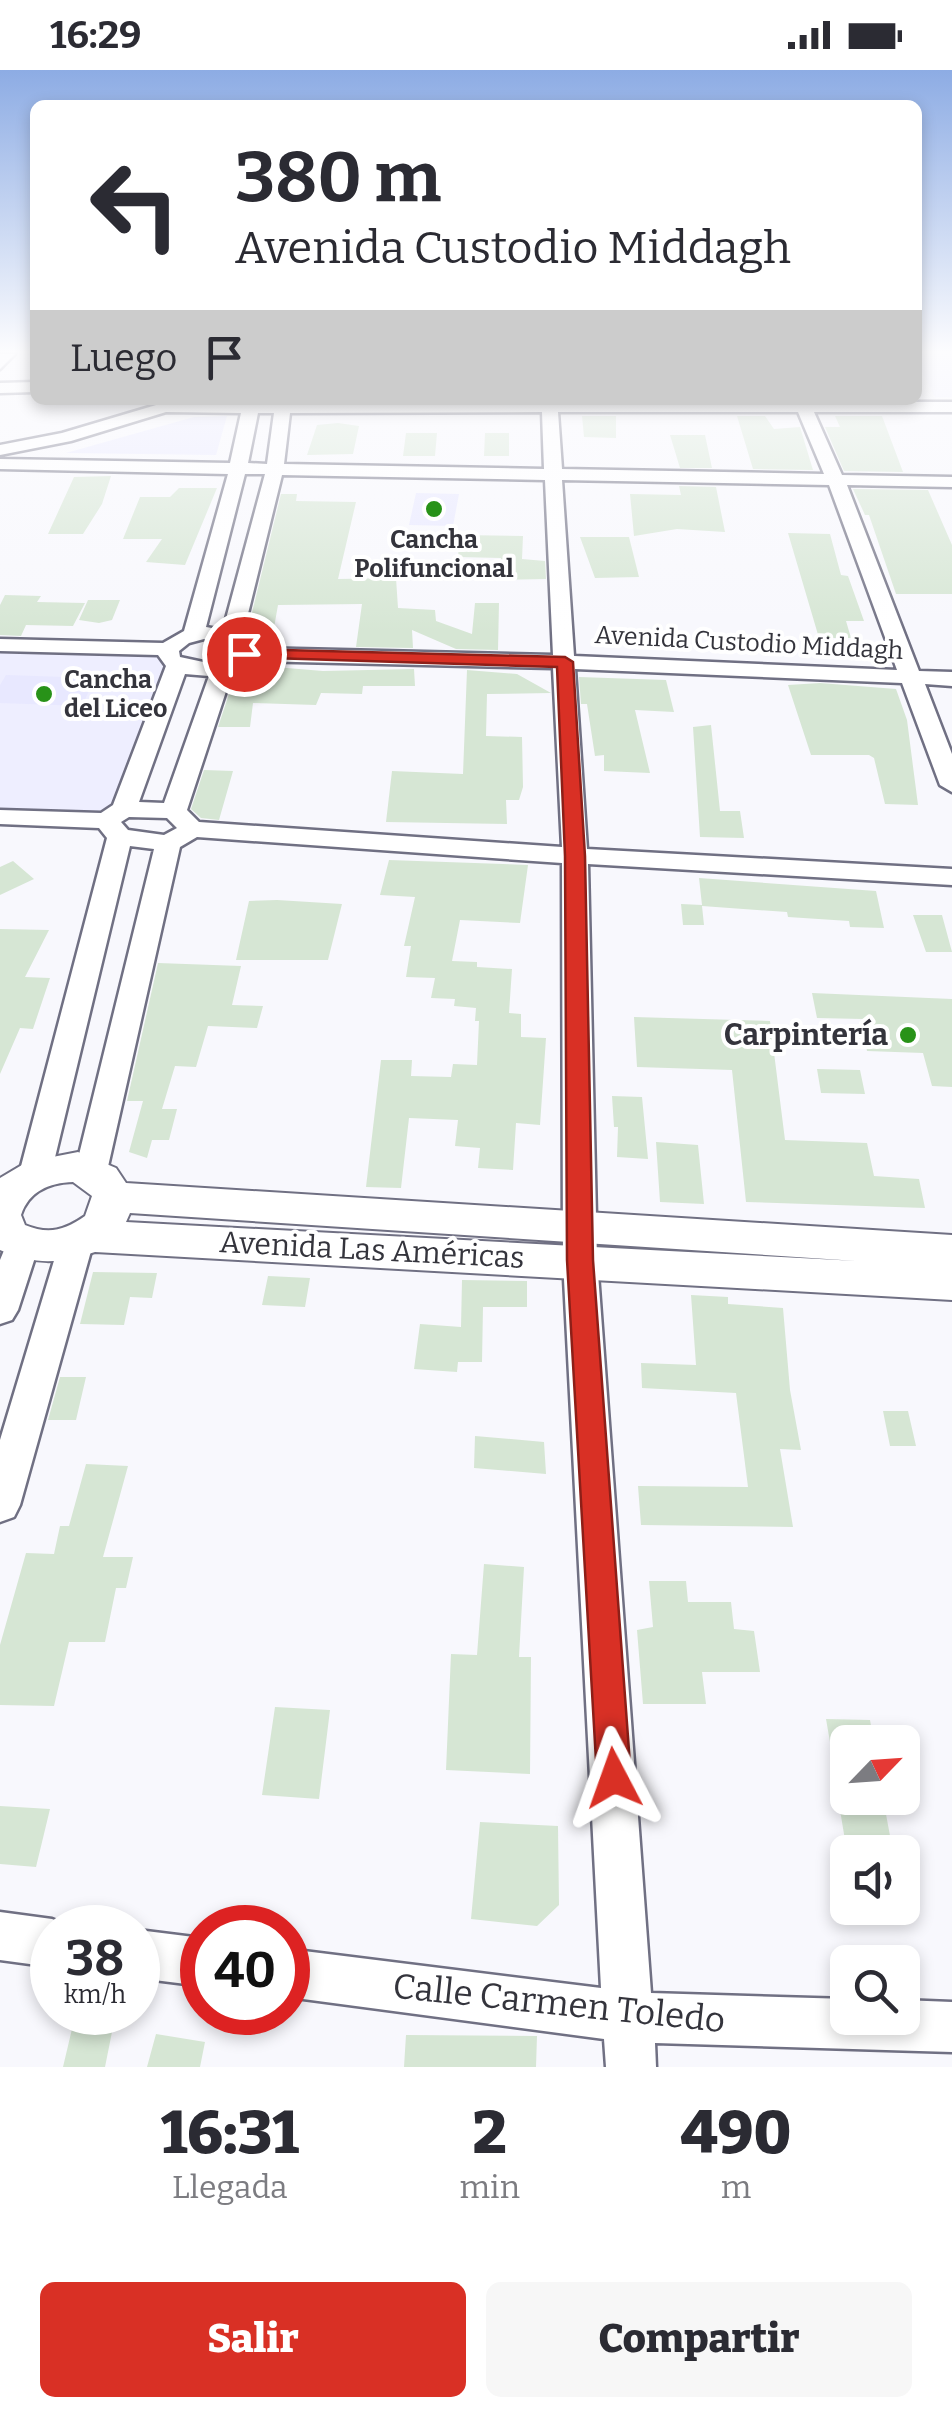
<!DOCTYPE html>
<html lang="es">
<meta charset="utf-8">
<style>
body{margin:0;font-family:Bitter,serif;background:#f7f7f7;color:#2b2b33;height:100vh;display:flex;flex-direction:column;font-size:38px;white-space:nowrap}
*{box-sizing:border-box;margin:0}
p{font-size:32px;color:#7c7c81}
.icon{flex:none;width:55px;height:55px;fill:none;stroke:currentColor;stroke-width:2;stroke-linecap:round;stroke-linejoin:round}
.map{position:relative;height:1997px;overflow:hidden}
.drawer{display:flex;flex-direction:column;background:#fff;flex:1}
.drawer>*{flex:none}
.guide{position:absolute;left:30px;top:30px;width:892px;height:305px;border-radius:15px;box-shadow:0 5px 15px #0003;background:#fff;color:#2b2b33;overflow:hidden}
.needle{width:65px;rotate:65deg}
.controls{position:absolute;left:830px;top:1655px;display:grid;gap:20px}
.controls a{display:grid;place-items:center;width:90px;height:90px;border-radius:15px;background:#fff;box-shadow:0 5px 15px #0003;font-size:50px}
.speed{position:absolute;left:30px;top:1835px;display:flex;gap:20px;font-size:50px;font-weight:700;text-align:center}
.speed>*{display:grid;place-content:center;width:130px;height:130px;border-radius:50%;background:#fff;box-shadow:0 5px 15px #0003;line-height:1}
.speed small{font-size:25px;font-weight:400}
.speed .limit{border:15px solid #d22;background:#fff;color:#111}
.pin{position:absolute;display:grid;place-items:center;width:85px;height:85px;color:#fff;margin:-42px;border:5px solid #fff;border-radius:50%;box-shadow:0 2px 10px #0007}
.me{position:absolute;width:110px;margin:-55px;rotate:356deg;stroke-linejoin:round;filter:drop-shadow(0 0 8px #0008)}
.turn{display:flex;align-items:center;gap:35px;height:210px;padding:0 40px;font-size:45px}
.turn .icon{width:130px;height:130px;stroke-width:2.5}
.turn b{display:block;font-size:70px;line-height:85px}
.then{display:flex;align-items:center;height:95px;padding:0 40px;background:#0003;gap:20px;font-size:38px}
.eta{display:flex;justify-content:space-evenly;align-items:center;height:170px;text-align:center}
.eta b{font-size:60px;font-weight:800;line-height:70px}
.cta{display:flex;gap:20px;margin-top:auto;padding:20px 40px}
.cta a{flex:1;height:115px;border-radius:15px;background:#d93025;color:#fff;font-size:40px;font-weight:800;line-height:115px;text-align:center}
.cta a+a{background:#f7f7f7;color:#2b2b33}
.status{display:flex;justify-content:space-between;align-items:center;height:70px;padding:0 50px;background:#fff;direction:ltr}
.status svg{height:28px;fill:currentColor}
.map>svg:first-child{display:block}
</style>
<div class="status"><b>16:29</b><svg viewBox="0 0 49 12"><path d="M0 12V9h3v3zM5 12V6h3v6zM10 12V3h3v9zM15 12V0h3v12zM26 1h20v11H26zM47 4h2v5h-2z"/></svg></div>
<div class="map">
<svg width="952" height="1997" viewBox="0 0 952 1997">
<rect width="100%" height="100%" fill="#f8f8fd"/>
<path fill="#eef" d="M918,284h34v43h-17l-17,-33z
M0,575l168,4 9,16 -71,156 -106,-4z"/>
<path fill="#e8e8ff" d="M227,346l-11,39 -150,-2 128,-36z
M416,423l43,1 -6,32 -44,-1z
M6,605l89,3 -13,28 -82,-3v-18z"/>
<path fill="#d6e6d4" d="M582,346h34v22l-32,-1z
M737,346h28l9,13 26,-2 13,43 -60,-1z
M835,346h47l21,56 -59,-1 -19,-44h15z
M338,353l21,3 -6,28 -46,1 10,-30z
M406,363h31l-2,23h-32z
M485,363h24v23h-25z
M670,365h35l7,33h-32z
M111,406l-9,28 -19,30h-35l26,-57z
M679,416l37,1 9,45 -48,-3 -43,7 -4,-42 51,1z
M179,418h38l-32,77 -39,-3 16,-23h-39l17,-42h30z
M853,419l75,1 24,55v49h-56l-27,-79h-4z
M281,424h16l-1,7 60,1 -18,77 58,-1 2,30 37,2 1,11 36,13 3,-31h24l-1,47 -42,-1 -44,-19 1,18 -57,-1 6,-43 -84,1 -7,40 -16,-1 -8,-11z
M788,463l42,1 11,41 7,1 16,45h-18l5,17h-32z
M460,465l63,1 -1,23 23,2 1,18 -46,1 1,-22 -43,-1z
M580,467h49l10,40 -44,1z
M5,525l36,1 -4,6 48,1 -12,23 -47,-1 -5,11 -21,-1v-30z
M88,530h32l-8,20 -13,3 -20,-3z
M250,595l73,6 91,-2 1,17h-52l-1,8 -41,-1 -5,12 -63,-2 -3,24h-32l18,-54z
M467,600l50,4 34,19 -64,1 -1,42 36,1 1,50 -4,13h-13l1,24 -121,-2 6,-51 71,3z
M579,607l87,3 8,32 -39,-2 15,63 -46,-2v-16l-9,1 -8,-52h-6z
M820,613l76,6 11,31 11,85 -33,-1 -11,-46 -5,-3h-58l-23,-70z
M711,655l9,86h20l4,27 -44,-1 -7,-110z
M204,700l29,1 -14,49 -18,-2 -10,-9z
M389,790l139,5 -8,58 -60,-3 -8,41 25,1v5l35,2 -3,44 12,1v23l25,1 -6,87 -24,-2 -3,47 -35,-2 2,-20 -25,-2 3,-26 -49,-2 -8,70 -35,-1 15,-127h31l-1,16 40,1 2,-13 24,1 2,-44h-4l1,-13 -22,-2 1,-7 -24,-1 4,-20 -29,-1 5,-31h-7l11,-49 -35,-2z
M13,791l21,18 -34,16v-28z
M699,808l177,13 8,37 -34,-1 -1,-6 -61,-4 -1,-5 -85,-6 2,19h-21l-2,-21 21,1z
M277,830l65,4 -14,56h-92l13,-59z
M913,845h29l10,37h-26z
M0,859l49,1 -24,47 25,1 -17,51 -13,-1 -20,46z
M158,893l83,3 -9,39 31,1 -6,22 -49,-2 -12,41 -21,-1 -13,43h15l-8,31h-17l-5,18 -18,-6 14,-51h-16z
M812,923l140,6v88l-20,-1 -9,-33 -56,-2 -5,-32 -45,-1z
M634,947l136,4 15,119 82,3 7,33 45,3 6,29 -179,-6 -14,-132 -95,-3z
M817,999l43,1 5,24 -44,-1z
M612,1026l30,1 6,62 -31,-2 1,-30h-4z
M656,1072l42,3 6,59 -44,-2z
M93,1202l64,1 -5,25 -22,-1 -6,28 -44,-1z
M268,1206l42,2 -5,29 -43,-2z
M462,1210l65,1v26h-44l-1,55h-24l-1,10 -43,-3 6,-45 41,3z
M691,1225l37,2v7l55,4 7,82 11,60 -21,-1 13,78 -152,-2 -3,-39 110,1 -12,-94 -94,-5 -1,-25 55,2z
M60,1307h26l-10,43h-28z
M883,1341h25l8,35h-26z
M475,1366l69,6 2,32 -72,-6z
M86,1394l42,2 -25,91h30l-7,31h-10l-11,54h-36l-15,64 -54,-1v-60l26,-92 28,1 6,-28h9z
M484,1494l40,3 -5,90h12l-1,117 -84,-4 5,-116 26,1z
M649,1511h37l2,21h43l3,27 20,2 6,41h-58l4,32h-63l-6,-74 16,-3z
M275,1637l55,3 -11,89 -57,-4z
M826,1649l44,1 4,22h-44z
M838,1728h45l10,54h-46z
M0,1736l50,3 -14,58 -36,-3z
M480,1752l78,4 1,79 -22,21 -66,-7z
M76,1942h40l-11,55h-42z
M156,1964l49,8 -5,25h-53z
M406,1965l131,1 -1,31h-132z"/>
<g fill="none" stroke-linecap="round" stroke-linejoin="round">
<g stroke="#707083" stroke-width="5">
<path id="minor" d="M0,284h15l-15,15z
M35,312v10l-35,1v-10z
M173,330h21v3h49l1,-3 708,2v10h-138l28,63 110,2v10l-105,-2 72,186 33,1v14l-27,-2 27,70v38l-12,-7 -38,-102 -327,-14 12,180 365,20v16l-364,-21 9,396 54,733 197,6v19h54v-18l50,2v50l-297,-9 1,24h-50l-2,-28 -316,-42v-48l313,39 -38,-728 -1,-397 -365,-26 -17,10 -73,324 -5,8 -11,4 -11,-4 -5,-8 79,-322 -24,-3 -79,328 -5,8 -11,4 -11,-4 -5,-8 88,-336 -8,-10 -99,-4v-14l101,3 12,-8 53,-139 -8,-11 -158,-4v-12l163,4 21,-12 44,-157 -228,-5v-10l230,4 11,-50 -75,-1 -95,29 -71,14v-10l62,-12zM542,342l2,57 -260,-5 6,-51zM558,342h240l26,62 -262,-5zM258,343h16l-7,51 -19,-1zM245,404h20l-42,156 -17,-3zM282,405l263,5 8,175 -300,-7 -10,-14zM562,410l267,5 68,185 -323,-14zM204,569l26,5 3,8 -25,11 -28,-6 -1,-6 10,-8zM249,591l304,7 9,179 -363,-25 -12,-12 46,-140zM185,604l24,2 -45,127 -25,-1zM129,747l38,1 10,10 -13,7 -36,-5 -7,-8z
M76,1161l12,4 5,9 -73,261 -6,12 -14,5v-82l59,-196 5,-9z
M22,1162l12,4 5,9 -21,65 -6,10 -12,4v-64l10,-24z
M0,1842l52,7 17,7 -17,2v39l-52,-7z
M138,1860l64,8v48l-64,-8z"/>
</g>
<g stroke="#707083" stroke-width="4">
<path id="major" d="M78,1082l38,16 10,15 826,52v65l-857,-48c-37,12 -59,13 -95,-2v-72l27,-16zM73,1112l19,14 -7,20c-20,14 -36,19 -60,9l-4,-10c8,-24 28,-32 52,-33zM130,1143l727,48 -731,-39z"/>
</g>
<use href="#minor" fill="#fff" fill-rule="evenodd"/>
<use href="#major" fill="#fff" fill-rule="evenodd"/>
</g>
<linearGradient id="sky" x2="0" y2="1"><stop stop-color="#8dace4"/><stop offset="0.5" stop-color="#fcfcfe"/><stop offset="1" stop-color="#fcfcfe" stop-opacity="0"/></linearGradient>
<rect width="952" height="563" fill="url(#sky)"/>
<path fill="#d93025" stroke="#8d1f18" stroke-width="2.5" d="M244,579l321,8 8,5 12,194 8,404 38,518 -5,12 -12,5 -12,-5 -5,-12 -30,-518 -2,-404 -8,-189 -319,-10v-6z"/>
<g fill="#289218" stroke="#fff" stroke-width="4">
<circle cx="434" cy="439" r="10"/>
<circle cx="44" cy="624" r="10"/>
<circle cx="908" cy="965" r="10"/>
</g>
<g text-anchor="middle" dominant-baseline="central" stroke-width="8" stroke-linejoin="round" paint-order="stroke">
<g font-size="25" font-weight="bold" fill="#34343c" stroke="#fff">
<text x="434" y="470">Cancha<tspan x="434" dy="29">Polifuncional</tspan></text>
<text x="64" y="610" text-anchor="start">Cancha<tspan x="64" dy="29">del Liceo</tspan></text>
</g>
<g font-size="25" fill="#34343c" stroke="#fff">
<text transform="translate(749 573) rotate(3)">Avenida Custodio Middagh</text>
</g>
<g font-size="30" font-weight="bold" fill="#34343c" stroke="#fff" text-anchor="end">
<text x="888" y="965">Carpintería</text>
</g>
<g font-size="30" fill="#34343c" stroke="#fff">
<text transform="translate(372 1180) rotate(3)">Avenida Las Américas</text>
</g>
<g font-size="35" fill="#34343c" stroke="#fff">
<text transform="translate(559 1933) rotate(6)">Calle Carmen Toledo</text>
</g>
</g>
</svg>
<div class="controls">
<a><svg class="needle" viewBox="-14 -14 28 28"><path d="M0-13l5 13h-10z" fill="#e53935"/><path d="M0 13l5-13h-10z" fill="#7c7c81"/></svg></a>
<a><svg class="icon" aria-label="sound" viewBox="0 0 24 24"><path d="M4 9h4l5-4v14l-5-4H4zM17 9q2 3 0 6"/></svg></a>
<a><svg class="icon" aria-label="search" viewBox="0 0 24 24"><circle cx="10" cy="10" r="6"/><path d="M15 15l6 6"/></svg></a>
</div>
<div class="speed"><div>38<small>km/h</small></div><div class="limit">40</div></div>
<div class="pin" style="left:244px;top:584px;background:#d93025"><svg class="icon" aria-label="arrive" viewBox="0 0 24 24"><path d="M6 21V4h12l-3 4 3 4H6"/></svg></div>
<svg class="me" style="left:614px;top:1708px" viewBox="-20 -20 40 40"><path d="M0-17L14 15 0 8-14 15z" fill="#d93025" stroke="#fff" stroke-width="4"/></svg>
<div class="guide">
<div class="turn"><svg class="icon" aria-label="left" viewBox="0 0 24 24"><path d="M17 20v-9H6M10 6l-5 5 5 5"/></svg><div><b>380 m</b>Avenida Custodio Middagh</div></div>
<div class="then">Luego<svg class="icon" aria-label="arrive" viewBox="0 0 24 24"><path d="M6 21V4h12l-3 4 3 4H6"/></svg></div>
</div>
</div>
<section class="drawer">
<div class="eta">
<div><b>16:31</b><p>Llegada</p></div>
<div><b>2</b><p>min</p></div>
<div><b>490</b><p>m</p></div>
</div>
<div class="cta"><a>Salir</a><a>Compartir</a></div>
</section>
